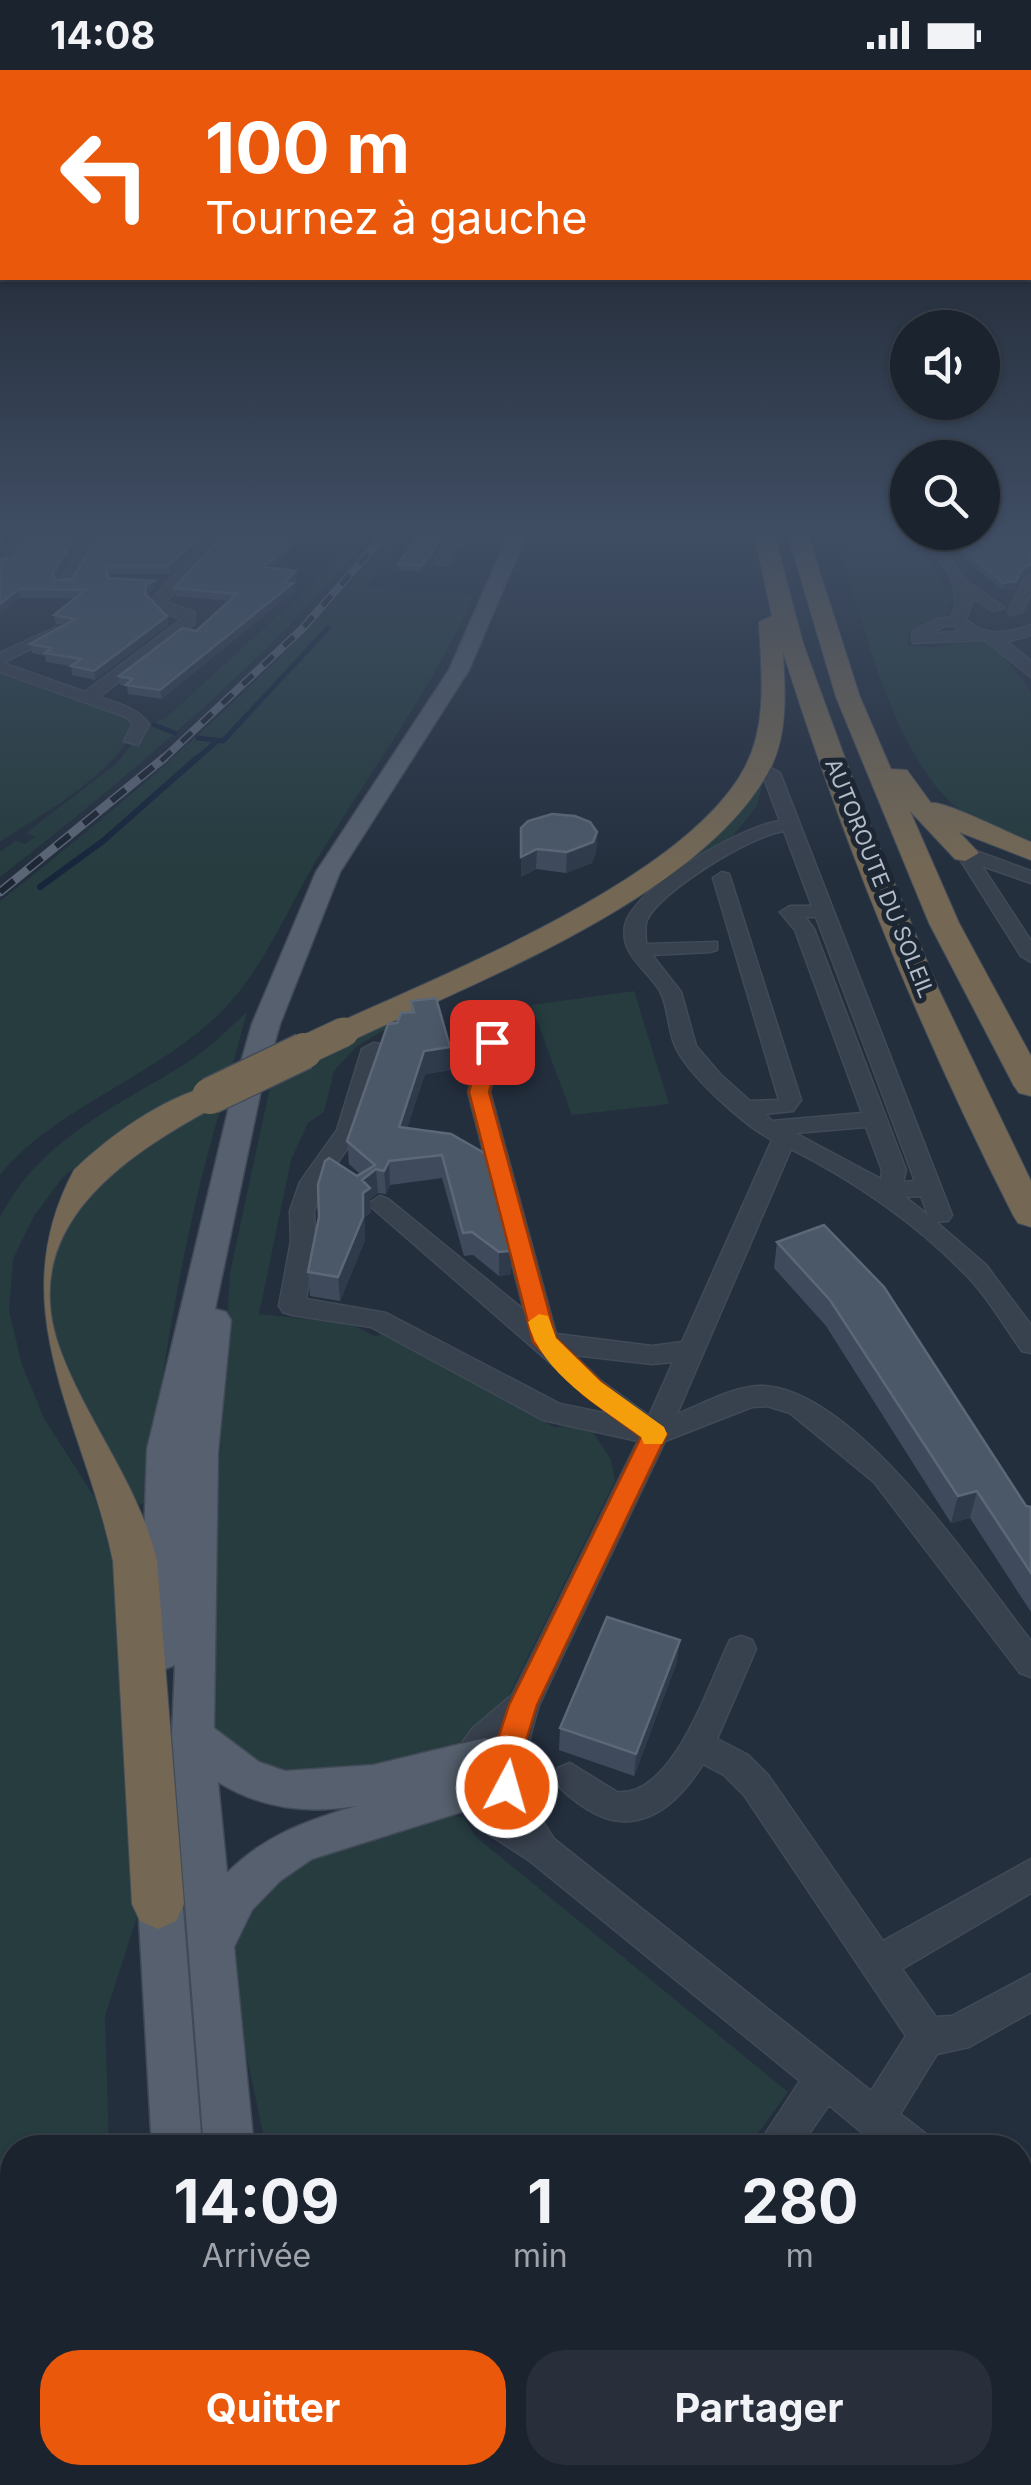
<!DOCTYPE html>
<html lang="fr">
<meta charset="utf-8">
<style>
body{margin:0;font-family:Inter,sans-serif;background:#282f3a;color:#f1f3f6;height:100vh;display:flex;flex-direction:column;font-size:38px;white-space:nowrap}
*{box-sizing:border-box;margin:0}
p{font-size:32px;color:#a0a4aa}
.icon{flex:none;width:55px;height:55px;fill:none;stroke:currentColor;stroke-width:2;stroke-linecap:round;stroke-linejoin:round}
.map{position:relative;flex:1;overflow:hidden}
.details{position:absolute;left:0px;top:2065px;width:1032px;height:350px;display:flex;flex-direction:column;background:#1b232e;border-radius:40px 40px 0 0;box-shadow:0 2px 8px #0004,0 0 0 2px #39404a}
.details>*{flex:none}
.banner{position:absolute;left:0px;top:0px;width:1032px;height:210px;box-shadow:0 2px 8px #0004,0 0 0 2px #39404a;background:#ea580c;color:#fff;overflow:hidden}
.buttons{position:absolute;left:890px;top:240px;display:grid;gap:20px}
.buttons a{display:grid;place-items:center;width:110px;height:110px;border-radius:50%;background:#1b232e;box-shadow:0 2px 8px #0004,0 0 0 2px #39404a;font-size:50px}
.pin{position:absolute;display:grid;place-items:center;width:85px;height:85px;color:#fff;margin:-42px;border-radius:20px;box-shadow:0 5px 15px #0006}
.me{position:absolute;width:110px;margin:-55px;rotate:6deg;stroke-linejoin:round;filter:drop-shadow(0 0 8px #0008)}
.turn{display:flex;align-items:center;gap:35px;height:210px;padding:0 40px;font-size:45px}
.turn .icon{width:130px;height:130px;stroke-width:2.5}
.turn b{display:block;font-size:70px;line-height:85px}
.eta{display:flex;justify-content:space-evenly;align-items:center;height:170px;text-align:center}
.eta b{font-size:60px;font-weight:700;line-height:70px}
.primary-button{display:flex;gap:20px;margin-top:auto;padding:20px 40px}
.primary-button a{flex:1;height:115px;border-radius:40px;background:#ea580c;color:#fff;font-size:40px;font-weight:700;line-height:115px;text-align:center}
.primary-button a+a{background:#282f3a;color:#f1f3f6}
.status{display:flex;justify-content:space-between;align-items:center;height:70px;padding:0 50px;background:#1b232e;direction:ltr}
.status svg{height:28px;fill:currentColor}
.map>svg:first-child{display:block}
</style>
<div class="status"><b>14:08</b><svg viewBox="0 0 49 12"><path d="M0 12V9h3v3zM5 12V6h3v6zM10 12V3h3v9zM15 12V0h3v12zM26 1h20v11H26zM47 4h2v5h-2z"/></svg></div>
<div class="map">
<svg width="1031" height="2415" viewBox="0 0 1031 2415">
<rect width="100%" height="100%" fill="#242f3e"/>
<path fill="#263c3f" d="M361,459h15c-110,132 -240,242 -376,348v-25l15,-11 10,3 10,-7 -9,-4 90,-69 29,-36 23,-12 164,-150z
M398,459l65,3 -50,-2 -8,4 -41,54 110,7c-42,96 -105,177 -158,266 -31,52 -53,110 -97,153 -65,63 -166,95 -219,161v-274c145,-113 279,-232 398,-372z
M834,459h73l6,4 26,45 17,17 -12,21 -35,15 -1,14c10,0 27,4 36,1 21,-7 27,-9 51,-2l36,48v149c-28,-9 -62,-20 -83,-41 -62,-64 -87,-188 -114,-271z
M0,600l125,44 11,12c-24,51 -90,85 -136,116z
M766,698l-9,38 -24,30 -103,68 -97,54 -114,52 -62,36 -23,25 -10,41 -16,11 -17,37 -32,154 92,10 25,13 7,-5 171,95 34,-3 23,36 4,21 -117,236 -43,35 -159,31 -75,-39 -7,-21 2,-193 14,-257 43,-200 323,-161z
M634,921l35,113 -97,11 -41,-110z
M247,942l-17,62 -120,65 -47,38 -29,39 -21,43 -4,52 13,54 23,55 50,78 22,76 21,340 -33,102 4,131 -97,1v69l-12,2v-1001c39,-79 117,-111 188,-156 22,-14 40,-33 59,-50z
M224,1027c-41,133 -61,268 -79,406l-13,3c-48,-90 -132,-227 -49,-317 37,-32 99,-65 141,-92z
M438,1744l26,3 11,19 313,256 -40,55h-482l-30,-141 -5,-54 39,-80z
M334,2403v-1l180,1 -9,12h-169z"/>
<g fill="none" stroke-linecap="round" stroke-linejoin="round">
<path stroke="#17263c" stroke-width="5" d="M154,655l21,8
M198,668l25,3 105,-113
M194,691l22,-19"/>
<path stroke="#17263c" stroke-width="6" d="M40,817l63,-46 94,-83"/>
<g stroke="#414a57" stroke-width="3">
<path id="minor" d="M21,459h14l-23,35h-10l-2,-3z
M91,459h14l-35,57h-10l-2,-3z
M222,459h16l-19,14 -54,59 30,10 -1,12 -95,73c20,7 37,10 50,27l-11,21 -14,-4 9,-17 -7,-7 -126,-45v-19l56,-26 7,4 -2,3 -58,29 82,29 97,-73 -27,-9 -5,-9 59,-64z
M468,459h16l-26,18 -12,18h-10l-2,-3 14,-21z
M918,462h13l37,51 37,25 -12,3 -20,-13 -7,22c21,18 41,13 65,5v10l-24,7 24,19v16l-46,-37 -72,3 -1,-11 25,-13 15,-2c13,-37 -14,-55 -34,-85zM945,556h9l7,5 -31,3z
M1031,504v19l-9,19 -12,3 -2,-3 16,-34z
M771,698l9,5 172,442 -4,6 -12,1 50,43 45,60v28l-9,-2c-18,-25 -34,-54 -55,-75 -51,-53 -111,-94 -176,-127l-114,265c26,-10 59,-29 87,-28 94,6 212,185 267,255v36l-11,-4 -146,-191 -84,-69 -23,-7 -15,1 -87,34 -126,264c-18,59 -21,82 15,134l317,252 35,-55 -162,-241 -20,-20 -21,-11c-29,46 -70,78 -122,41 -11,-8 -22,-15 -27,-27l4,-10 12,-5 47,29c57,6 93,-112 113,-152l11,-4 11,4 4,9 -39,90 31,16 20,20 115,166 148,-82v34l-129,76 34,48 16,-1 79,-42v38l-62,35 -32,7 -37,60 26,20 5,14h-50l-52,-43 -30,43h-43l44,-67 -270,-220 -54,-35 -25,-37 -4,-14 9,-24 17,-23 39,-33 126,-254 -95,-21 -172,-93 -79,-12 -9,-3 -4,-6 12,-65 -1,-30 10,-29 37,-52 25,-81 11,-6 8,1 3,5 -25,82 -35,52 -10,28 1,30 -9,58 80,14 174,91 49,10 -241,-210 12,-8 8,3 136,111 -56,-218 13,-50 -2,-25 10,-6 10,6 4,25 -13,50 66,242 96,12 30,-4 90,-202c-28,-15 -87,-67 -98,-97 -6,-16 -6,-37 -14,-52 -13,-22 -40,-36 -35,-65 7,-38 119,-101 155,-105l-18,-48zM784,761l28,75h-22l-10,6 15,18 67,183 -90,8 -7,-7 28,-3 8,-11 -72,-226 -7,-2 -9,6 66,222 -29,1 -30,-27 -24,-28 -15,-54 -29,-37 58,-3 7,-2v-8l-71,2c0,-9 -2,-17 1,-24 13,-29 105,-85 137,-89zM805,847h11l99,264 -12,1 3,-12 -92,-241zM866,1057l16,43 -1,9 -86,-46zM921,1126l7,19 -23,-18zM574,1285l78,9 21,-2 -24,54 -48,-35zM494,1680l-2,30 6,22c-19,-18 -22,-32 -4,-52z
M965,777l66,24v12l-49,-17 49,75v21l-10,-6 -65,-103z
M1020,2144l11,5v44l-11,-5z
M523,2402h47l-6,13h-46z"/>
</g>
<g stroke="#414a57" stroke-width="3">
<path id="major" d="M511,459h18l-60,141 -129,202 -60,152 -19,66 -46,219 11,3 5,8 -13,132 -4,276 45,34 26,9 88,-6 112,-27 30,13 10,20 -19,27 -194,61 -32,22 -28,29 -18,37 20,201h-50l-32,-413 3,-70 -15,6 -14,-5 -6,-12 7,-205 86,-359 19,-66 64,-152 133,-202zM218,1712c44,27 89,32 138,24 -50,15 -91,29 -129,67z
M159,1792l16,6 6,15 21,265h-50l-15,-265 6,-15z
M181,2402h56l1,13h-56z
M245,2402h56l2,13h-56z"/>
</g>
<g stroke="#434c59" stroke-width="2">
<path id="highway" d="M753,459h20l30,114 62,170 73,175 93,193v46l-13,-4 -5,-8c-92,-181 -169,-369 -230,-563 2,37 5,79 -11,113 -64,128 -292,215 -417,274h-22l-5,-7 5,-7c113,-52 357,-148 413,-260 22,-43 15,-97 13,-143l13,-6z
M786,459h20l54,168 31,72 16,1 24,33c13,-3 81,32 100,39v18l-72,-28 20,21 -14,8 -10,-2 -45,-48 49,112 72,133v40l-12,-3 -5,-7 -85,-163 -93,-226z
M210,1016l12,3 5,7 -5,7c-95,51 -209,123 -161,249 28,73 78,133 96,209l27,343 -8,17 -18,8 -18,-8 -8,-17 -19,-343c-30,-142 -113,-253 -39,-391 35,-34 88,-72 136,-84z"/>
</g>
<use href="#minor" fill="#38414e" fill-rule="evenodd"/>
<use href="#major" fill="#56606e" fill-rule="evenodd"/>
<use href="#highway" fill="#746855" fill-rule="evenodd"/>
<g stroke="#5a6575" stroke-width="8">
<path id="rail-far1" d="M161,691l141,-132 88,-100"/>
</g>
<g stroke="#5a6575" stroke-width="9">
<path id="rail" d="M0,822l164,-134"/>
</g>
<use href="#rail-far1" stroke="#1d2633" stroke-width="5" stroke-dasharray="14" stroke-linecap="butt"/>
<use href="#rail" stroke="#1d2633" stroke-width="6" stroke-dasharray="18" stroke-linecap="butt"/>
<g stroke="#434c59" stroke-width="31" stroke-linecap="butt">
<path id="highway-bridge-far1" d="M299,983l45,-21"/>
</g>
<g stroke="#434c59" stroke-width="39" stroke-linecap="butt">
<path id="highway-bridge" d="M210,1026l94,-45"/>
</g>
<use href="#highway-bridge-far1" stroke="#746855" stroke-width="29"/>
<use href="#highway-bridge" stroke="#746855" stroke-width="36"/>
</g>
<path fill="#3f4b5c" d="M30,459h57l-31,51 16,-1 31,-50h114l-47,45h-63l1,4 47,11 -7,4 -1,3 20,20 1,9 -73,55 -23,-5 -1,-9 -25,-4 -1,-6 -13,-3 -2,-9 33,-19 -7,-1 -2,-9 21,-17h-55l-20,16 14,-56z
M443,462v6l-12,22 -10,12 -23,-2v-6z
M948,462h34l39,44 -6,13 -13,1 -36,-30 -5,-10 1,-4z
M289,476v8l-17,14 24,3 1,9 -4,3 1,8 -132,108 -34,-5 -1,-8 -7,-1 -1,-9 77,-45 33,-30 -53,-5 -2,-8z
M528,751l69,11 -1,20 -4,11 -26,10 -30,-4 -15,8z
M411,931l39,46 1,23 -26,4 -18,54 44,6 60,117v23l-12,2 -26,-21 -9,1 -22,-78 -52,7 -4,9 -8,-1 -8,6 1,13 -6,5v23l-25,61 -30,-5 -2,-24 49,-96 3,-2 -11,-10 -2,-23 50,-118 15,-11z
M777,1172l249,264 5,1v105l-61,-94 -19,5 -125,-197 -52,-58z
M677,1592l-43,114 -75,-26 1,-22z"/>
<path fill="#2f3b4b" d="M10,459h7l-17,25v-11z
M80,459h7l-32,52 -2,-8z
M207,459h10l-47,45 -2,-8z
M295,459h6l-12,17v8l-26,21v-8z
M443,462v6l-12,22 -10,12v-6z
M1031,494v7l-10,5 -6,13 -13,1 1,-7z
M296,501l1,9 -4,3 1,8 -132,108 -2,-9z
M154,511l1,8 -7,4 -1,10 -1,-18z
M19,519l1,9 -20,16v-10z
M167,546l1,9 -73,55 -1,-9z
M597,762l-1,20 -4,11 -26,10 1,-21z
M537,779l-1,20 -15,8v-20z
M450,977l1,23 -26,4 -25,76 -1,-23 25,-76z
M389,1091l1,24 -4,9 -2,-23z
M376,1099l2,24 -8,6 1,13 -6,5v23l-25,61 -2,-24 24,-97z
M511,1181v23l-12,2v-24z
M977,1421l-7,27 -19,5 7,-27z
M680,1570l-3,22 -43,114 2,-22z"/>
<path fill="#4b5868" stroke="#5c6777" stroke-width="2.5" d="M0,459h10l-10,14z
M30,459h50l-27,44 2,7 17,-1 31,-50h104l-39,37h-62l2,12 46,3 -8,4 -1,9 22,22 -73,55 -23,-5 10,-7 -36,-6 6,-5 -21,-4 45,-25 -21,-4 31,-25 -66,-1 -19,15v-45l14,-1z
M233,459h62l-13,16 7,1 -26,21 33,4 -11,11 8,1 -133,107 -34,-5 7,-6 -14,-3 63,-48 14,3 41,-37 -63,-6 47,-50z
M982,459h49v35l-9,5 -6,12 -13,2 -36,-31 -5,-9 5,-1 -10,-10h25z
M423,460l20,2 -12,22 -10,12 -23,-2z
M552,744l23,2 15,6 7,10 -4,10 -26,10 -30,-3 -16,8v-29l7,-7z
M436,928l14,49 -26,4 -25,76 52,7 35,20 25,97 -12,1 -27,-20 -9,1 -21,-78 -53,6 -5,10 -8,-2 -14,11 8,8 -7,5v24l-25,60 -30,-5 11,-55 -1,-32 7,-24 4,-3 28,18 18,-11 -28,-24 41,-117 9,-1 4,-10 13,-1 -3,-11z
M824,1155l60,62 142,219 5,1v66l-54,-82 -19,5 -128,-196 -53,-58z
M607,1547l73,23 -44,114 -76,-26z
M1020,2249l10,8 1,6v152h-461l9,-13h441z"/>
<linearGradient id="sky" x2="0" y2="1"><stop stop-color="#141a22"/><stop offset="0.58" stop-color="#3f4d63"/><stop offset="1" stop-color="#3f4d63" stop-opacity="0"/></linearGradient>
<rect width="1031" height="797" fill="url(#sky)"/>
<path fill="#ea580c" stroke="#983908" stroke-width="2.5" d="M492,966l10,6 -13,50 67,246 45,44 66,52 -130,271 -15,49v33l-4,9 -11,4 -10,-4 -5,-9 1,-33 16,-49 132,-268 -57,-42 -51,-53 -64,-250 14,-50z"/>
<path fill="#f59e0b" d="M539,1244l9,2 8,22 45,44 63,45 3,7 -5,10h-18l-3,-7c-41,-30 -100,-64 -113,-115z"/>
<g text-anchor="middle" dominant-baseline="central" stroke-width="10" stroke-linejoin="round" paint-order="stroke">
<g font-size="22" fill="#b4bcc9" stroke="#1d2633">
<text transform="translate(880 808) rotate(68)">AUTOROUTE DU SOLEIL</text>
</g>
</g>
</svg>
<div class="buttons">
<a><svg class="icon" aria-label="sound" viewBox="0 0 24 24"><path d="M4 9h4l5-4v14l-5-4H4zM17 9q2 3 0 6"/></svg></a>
<a><svg class="icon" aria-label="search" viewBox="0 0 24 24"><circle cx="10" cy="10" r="6"/><path d="M15 15l6 6"/></svg></a>
</div>
<div class="pin" style="left:492px;top:972px;background:#d93025"><svg class="icon" aria-label="arrive" viewBox="0 0 24 24"><path d="M6 21V4h12l-3 4 3 4H6"/></svg></div>
<svg class="me" style="left:507px;top:1717px" viewBox="-20 -20 40 40"><circle r="17" fill="#ea580c" stroke="#fff" stroke-width="3"/><path d="M0-11L8 9 0 5-8 9z" fill="#fff"/></svg>
<div class="banner">
<div class="turn"><svg class="icon" aria-label="left" viewBox="0 0 24 24"><path d="M17 20v-9H6M10 6l-5 5 5 5"/></svg><div><b>100 m</b>Tournez à gauche</div></div>
</div>
<section class="details">
<div class="eta">
<div><b>14:09</b><p>Arrivée</p></div>
<div><b>1</b><p>min</p></div>
<div><b>280</b><p>m</p></div>
</div>
<div class="primary-button"><a>Quitter</a><a>Partager</a></div>
</section>
</div>
